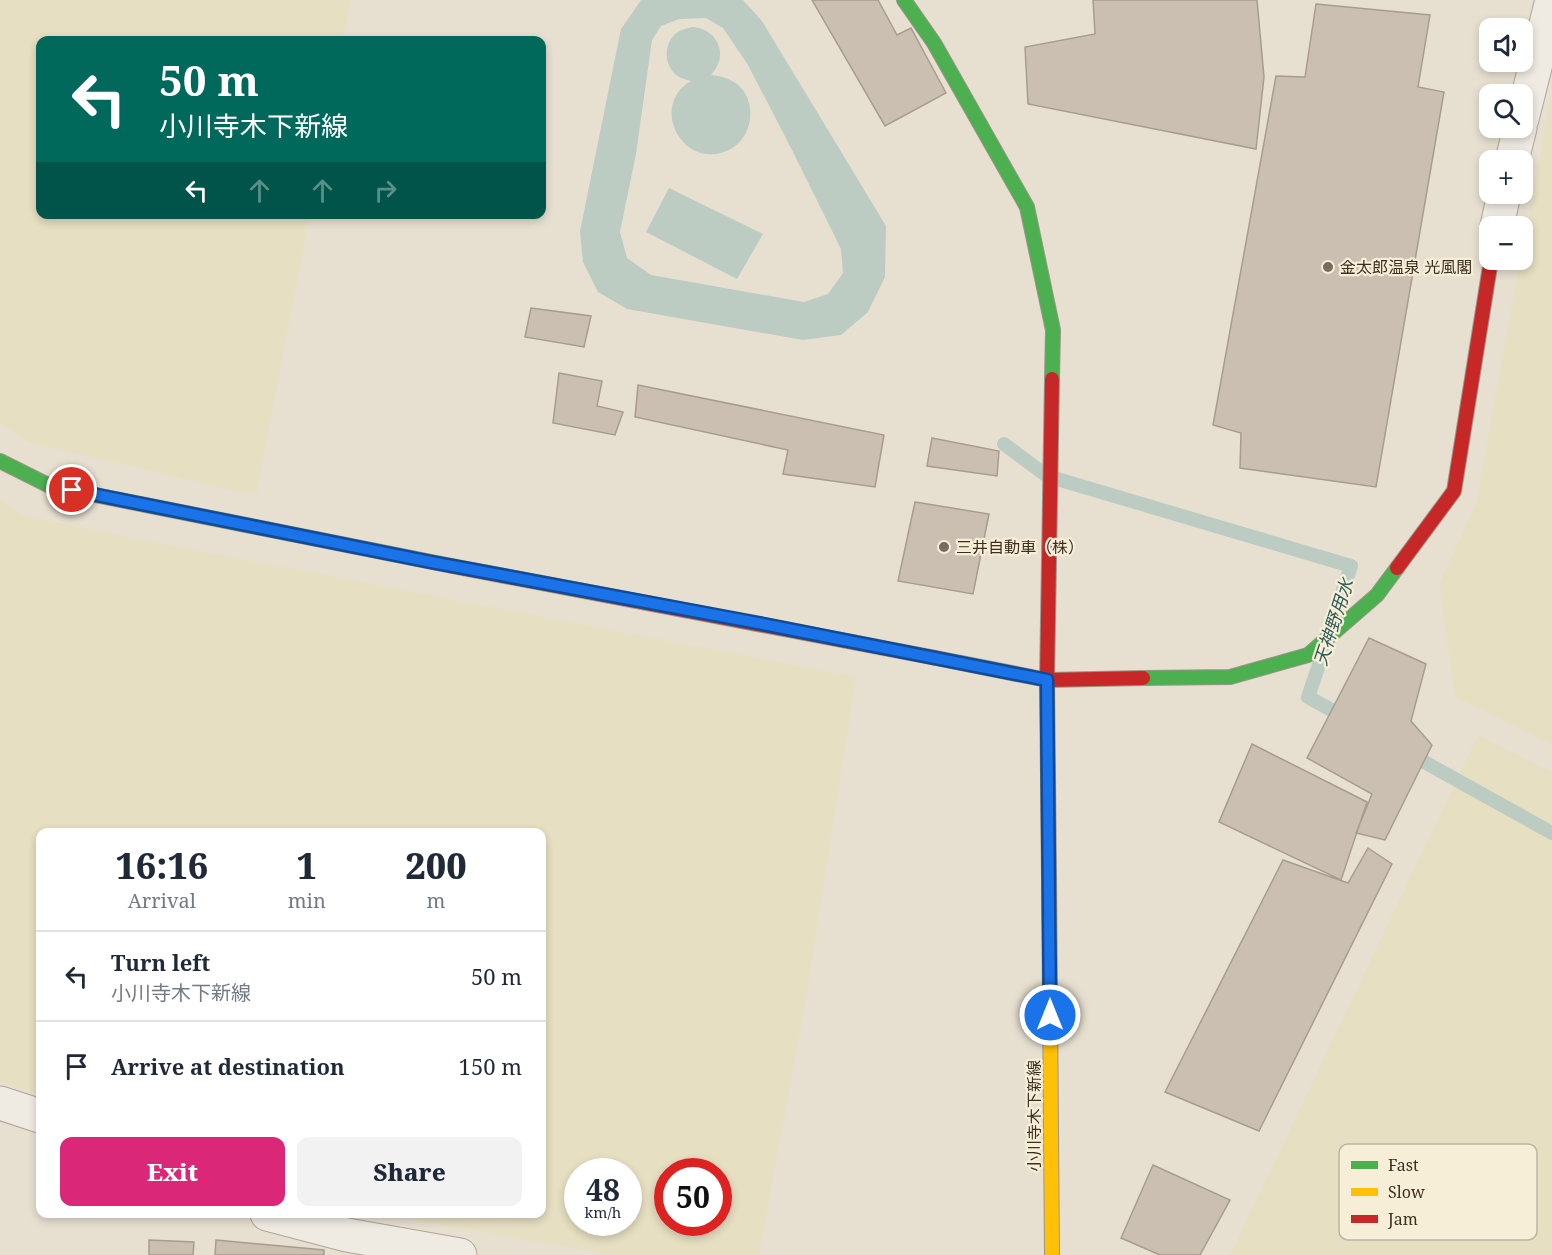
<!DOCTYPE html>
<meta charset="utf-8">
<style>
body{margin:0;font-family:"Noto Serif","Noto Sans JP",serif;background:#f2f2f3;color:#1f2937;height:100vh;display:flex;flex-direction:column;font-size:22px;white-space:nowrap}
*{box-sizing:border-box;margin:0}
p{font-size:20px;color:#747a83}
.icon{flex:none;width:33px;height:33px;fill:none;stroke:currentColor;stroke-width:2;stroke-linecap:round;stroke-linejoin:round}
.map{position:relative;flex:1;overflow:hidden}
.side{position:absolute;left:36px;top:828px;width:510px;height:390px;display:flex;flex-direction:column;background:#fff;border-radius:12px;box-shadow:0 3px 9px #0003}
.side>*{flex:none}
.banner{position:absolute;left:36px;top:36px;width:510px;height:183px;border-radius:12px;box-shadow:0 3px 9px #0003;background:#00695c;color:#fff;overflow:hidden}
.tools{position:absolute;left:1479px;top:18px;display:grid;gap:12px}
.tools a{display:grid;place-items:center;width:54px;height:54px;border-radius:12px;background:#fff;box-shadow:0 3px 9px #0003;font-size:30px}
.speed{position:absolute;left:564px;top:1158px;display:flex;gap:12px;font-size:30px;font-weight:700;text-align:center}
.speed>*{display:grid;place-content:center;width:78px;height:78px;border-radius:50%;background:#fff;box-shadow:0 3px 9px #0003;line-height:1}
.speed small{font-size:15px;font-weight:400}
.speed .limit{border:9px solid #d22;background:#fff;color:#111}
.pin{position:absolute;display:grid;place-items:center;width:51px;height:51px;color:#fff;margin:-26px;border:3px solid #fff;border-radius:50%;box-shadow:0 2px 6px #0007}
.me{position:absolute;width:66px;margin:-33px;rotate:0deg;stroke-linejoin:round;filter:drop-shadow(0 0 4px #0008)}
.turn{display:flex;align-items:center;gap:21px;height:126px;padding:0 24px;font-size:27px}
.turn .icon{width:78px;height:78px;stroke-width:2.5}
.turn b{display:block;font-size:42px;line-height:51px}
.lanes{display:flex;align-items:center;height:57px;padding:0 24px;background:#0003;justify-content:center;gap:30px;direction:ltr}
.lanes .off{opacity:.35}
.eta{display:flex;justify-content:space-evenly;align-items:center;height:102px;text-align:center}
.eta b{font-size:36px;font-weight:800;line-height:42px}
.cta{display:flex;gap:12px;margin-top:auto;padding:12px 24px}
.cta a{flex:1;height:69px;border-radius:12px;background:#db2777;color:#fff;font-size:24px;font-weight:800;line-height:69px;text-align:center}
.cta a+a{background:#f2f2f3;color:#1f2937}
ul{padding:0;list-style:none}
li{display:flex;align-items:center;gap:18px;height:90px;padding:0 24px;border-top:2px solid #e0e1e3}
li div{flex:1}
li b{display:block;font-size:22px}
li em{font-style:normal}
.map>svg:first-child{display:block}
</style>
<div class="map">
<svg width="1552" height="1255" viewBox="0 0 1552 1255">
<rect width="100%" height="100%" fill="#e7e0d1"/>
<path fill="#e6dfc2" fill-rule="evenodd" d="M0,0h351l-8,40h-303v174l270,1 -54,281 -228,-54 -28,-19z
M1552,88v657l-97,-48 -16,-113 37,-80 44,-244h2l1,-12z
M0,500l23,15 89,19 744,143 -51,328 -46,250h-146l-184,-32 -44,-9h157v-382h-502v263l-40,-14zM578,1172h50v50h-50zM668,1172h50v50h-50z
M1478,735l74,37v483h-322z"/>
<path fill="#bcccc2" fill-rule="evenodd" d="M641,0h102l19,21 124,205 -1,51 -17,35 -27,23 -38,5 -176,-31 -29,-17 -15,-30 -3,-31 41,-202zM706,18l17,10 25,37 44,85 49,99 2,24 -15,21 -24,8 -153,-27 -24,-17 -7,-26 16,-78 16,-114 9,-14 18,-7z
M692,27c27,2 37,29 19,48 9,1 18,3 26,9 23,19 15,59 -13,68 -44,15 -74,-48 -33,-71 -3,-1 -7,-2 -10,-3 -16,-8 -19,-30 -7,-43 5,-5 11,-6 18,-8z
M669,188l94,46 -26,45 -91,-47z"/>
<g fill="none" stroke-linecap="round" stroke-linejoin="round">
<path stroke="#bcccc2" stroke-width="14" d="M1004,444l43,32 304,90 -19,58
M1324,650l-16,47 38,21
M1410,754l142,79"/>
</g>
<path fill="#cbbfb2" stroke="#a89c90" stroke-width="1.5" d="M812,0h66l19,35 14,-7 35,65 -61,33z
M1093,0h164l7,77 -8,72 -228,-45 -3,-57 70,-13z
M1316,4l114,11 -12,72 26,5 -68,395 -136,-19 1,-35 -28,-8 63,-349 29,1z
M531,308l60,8 -7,31 -59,-10z
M559,373l43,8 -5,25 26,6 -8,23 -62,-12z
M638,385l246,50 -9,52 -92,-13 5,-24 -153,-33z
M932,438l67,13 -2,25 -70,-10z
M915,502l74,12 -16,80 -75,-13z
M1369,638l57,26 -15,57 21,24 -47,95 -29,-7 16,-39 -65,-36z
M1252,744l115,58 -26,78 -122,-58z
M1368,848l24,16 -133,267 -94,-39 118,-232 65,23z
M1153,1165l77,35 -30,55h-40l-39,-17z
M149,1240l45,2 -1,13h-44z
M216,1240l108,10v5h-109z"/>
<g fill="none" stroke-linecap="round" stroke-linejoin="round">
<g stroke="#ada599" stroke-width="35">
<path id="street" d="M1522,119l30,-119
M1512,160l8,-32
M1497,226l7,-32
M0,1103l40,13
M267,1214l80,21 113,20"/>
</g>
<g stroke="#9c958a" stroke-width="16">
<path id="fast" d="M904,0l30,43 93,164 26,123 -1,49
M0,461l50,25 402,80
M936,658l111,22 2,195
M1143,678l87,-1 78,-22 69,-60 20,-27"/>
</g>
<g stroke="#9c958a" stroke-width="16">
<path id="slow" d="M1049,875l3,380"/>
</g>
<g stroke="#9c958a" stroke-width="16">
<path id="jam" d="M1052,379l-5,301 96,-2
M452,566l484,92
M1397,568l57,-77 37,-231"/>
</g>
<use href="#street" stroke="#efebe3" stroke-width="33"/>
<use href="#fast" stroke="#4caf50" stroke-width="14"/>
<use href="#slow" stroke="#ffc107" stroke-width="14"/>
<use href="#jam" stroke="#c62828" stroke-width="14"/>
</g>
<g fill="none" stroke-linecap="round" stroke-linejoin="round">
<g stroke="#114b97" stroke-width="15">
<path id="route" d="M72,490l359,72 327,61 289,57 3,335"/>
</g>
<use href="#route" stroke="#1a73e8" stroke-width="10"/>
</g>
<g fill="#786c5e" stroke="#f7eed8" stroke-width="2">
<circle cx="1328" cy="267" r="6"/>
<circle cx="944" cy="547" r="6"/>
</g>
<g text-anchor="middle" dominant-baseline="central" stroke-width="4.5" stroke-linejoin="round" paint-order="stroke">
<g font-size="16" fill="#3d2e20" stroke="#f7eed8" text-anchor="start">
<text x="1340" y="267">金太郎温泉 光風閣</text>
<text x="956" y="547">三井自動車（株）</text>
</g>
<g font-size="16" fill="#3d2e20" stroke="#f7eed8">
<text transform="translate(1034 1116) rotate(-90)">小川寺木下新線</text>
</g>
<g font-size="18" font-style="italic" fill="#2f5d5a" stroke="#f7eed8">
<text transform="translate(1333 622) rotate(-72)">天神野用水</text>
</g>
</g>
<rect x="1339" y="1144" width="198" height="96" rx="9" fill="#f7eed8" stroke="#bfb4a1" stroke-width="1.5"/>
<rect x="1351" y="1161" width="27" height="8" fill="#4caf50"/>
<rect x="1351" y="1188" width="27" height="8" fill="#ffc107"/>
<rect x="1351" y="1215" width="27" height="8" fill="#c62828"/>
<g font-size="16" fill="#3d2e20">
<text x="1388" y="1171">Fast</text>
<text x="1388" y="1198">Slow</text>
<text x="1388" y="1225">Jam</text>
</g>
</svg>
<div class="tools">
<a><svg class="icon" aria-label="sound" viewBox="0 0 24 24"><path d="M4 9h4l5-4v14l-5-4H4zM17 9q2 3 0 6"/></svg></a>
<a><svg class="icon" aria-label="search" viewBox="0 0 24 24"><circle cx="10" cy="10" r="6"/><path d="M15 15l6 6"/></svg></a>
<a>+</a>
<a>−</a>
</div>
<div class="speed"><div>48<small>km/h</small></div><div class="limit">50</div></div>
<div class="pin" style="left:72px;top:490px;background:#d93025"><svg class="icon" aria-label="arrive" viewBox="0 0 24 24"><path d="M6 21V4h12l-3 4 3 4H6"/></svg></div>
<svg class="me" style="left:1050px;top:1015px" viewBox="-20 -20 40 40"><circle r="17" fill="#1a73e8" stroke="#fff" stroke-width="3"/><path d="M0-11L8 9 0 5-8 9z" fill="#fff"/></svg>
<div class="banner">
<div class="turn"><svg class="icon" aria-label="left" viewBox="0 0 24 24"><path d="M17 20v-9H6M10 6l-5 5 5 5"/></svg><div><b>50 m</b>小川寺木下新線</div></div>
<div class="lanes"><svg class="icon" aria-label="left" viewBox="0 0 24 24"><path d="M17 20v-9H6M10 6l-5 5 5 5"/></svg><svg class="icon off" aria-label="ahead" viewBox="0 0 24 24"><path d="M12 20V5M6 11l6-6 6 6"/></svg><svg class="icon off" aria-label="ahead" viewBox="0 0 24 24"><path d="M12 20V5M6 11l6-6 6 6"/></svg><svg class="icon off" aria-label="right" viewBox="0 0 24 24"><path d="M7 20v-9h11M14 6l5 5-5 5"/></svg></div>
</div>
<section class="side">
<div class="eta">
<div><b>16:16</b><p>Arrival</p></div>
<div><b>1</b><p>min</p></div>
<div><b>200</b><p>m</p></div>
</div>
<ul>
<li><svg class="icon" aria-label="left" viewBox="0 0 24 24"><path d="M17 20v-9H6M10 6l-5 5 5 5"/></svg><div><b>Turn left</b><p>小川寺木下新線</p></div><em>50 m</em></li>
<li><svg class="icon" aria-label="arrive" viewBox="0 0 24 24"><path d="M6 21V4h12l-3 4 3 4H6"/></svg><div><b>Arrive at destination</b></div><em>150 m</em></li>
</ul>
<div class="cta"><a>Exit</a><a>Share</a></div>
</section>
</div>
